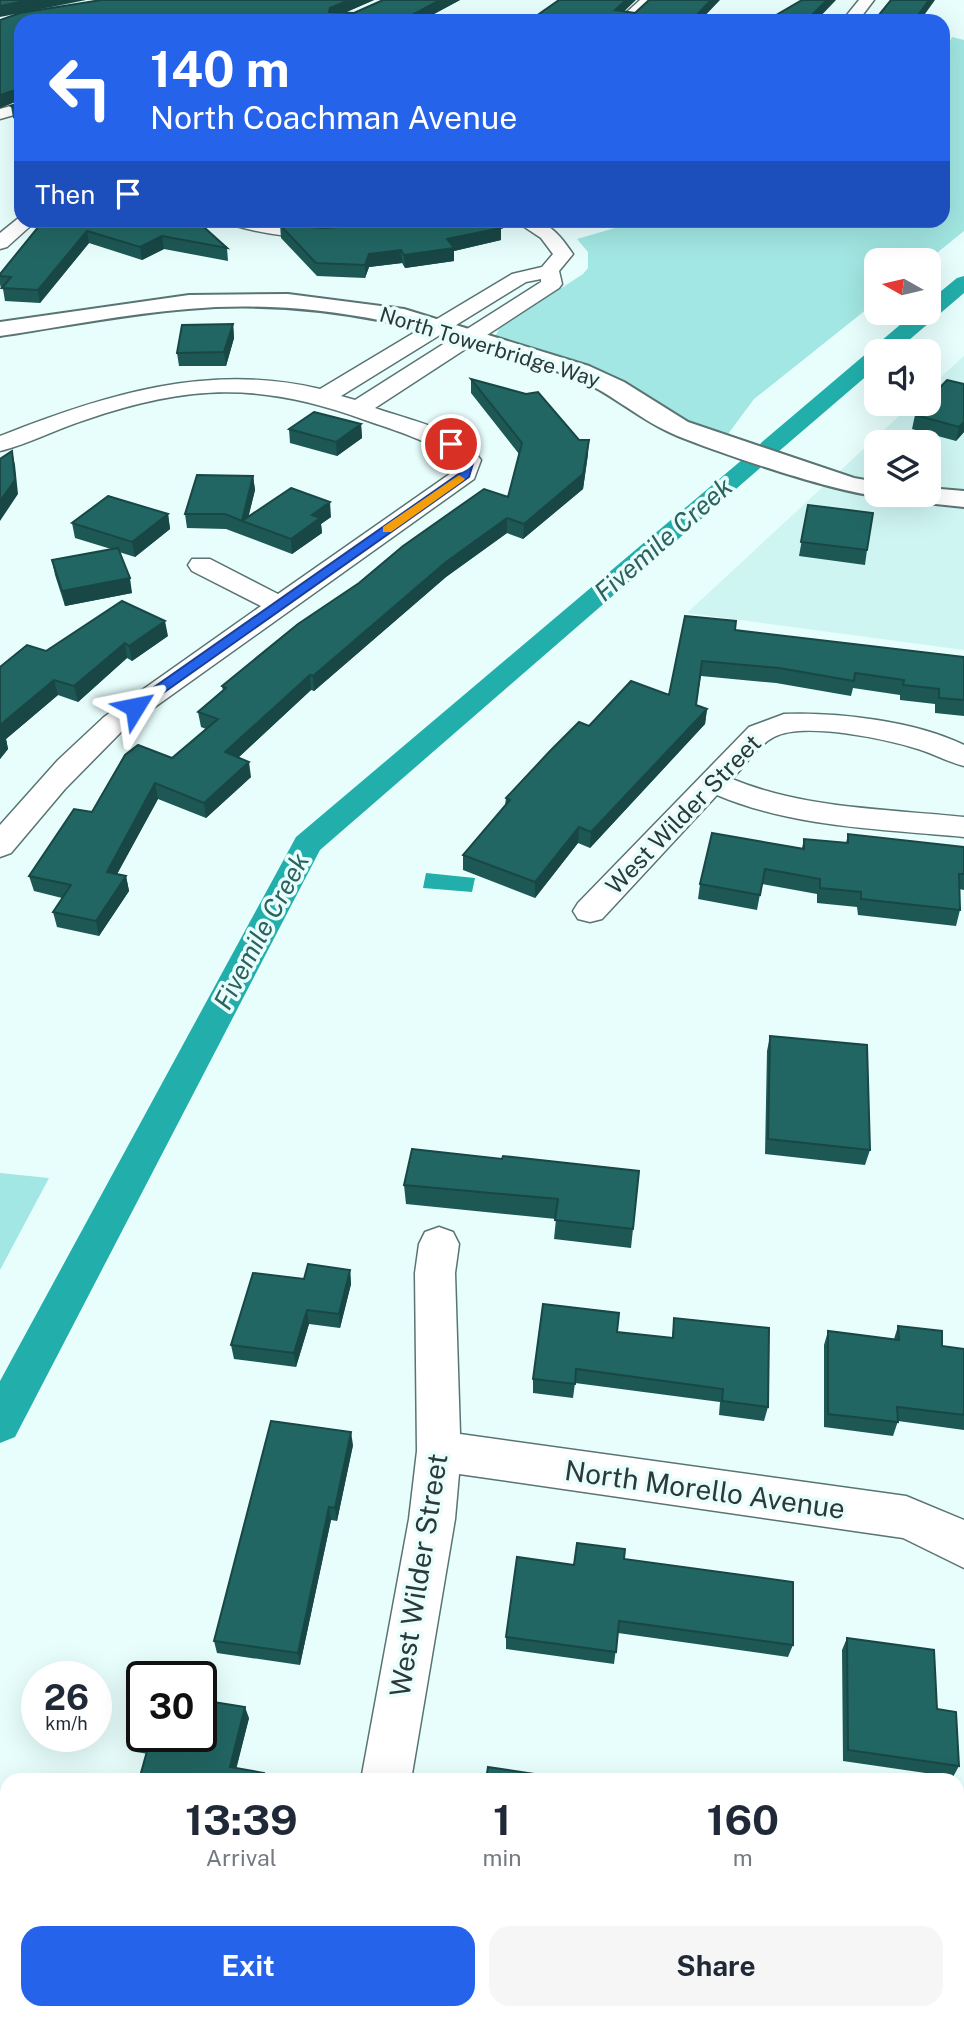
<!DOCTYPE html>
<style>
body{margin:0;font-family:"Public Sans",sans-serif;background:#f6f6f7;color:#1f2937;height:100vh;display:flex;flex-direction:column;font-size:26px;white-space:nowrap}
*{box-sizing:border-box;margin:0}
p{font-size:23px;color:#747a83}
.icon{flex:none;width:38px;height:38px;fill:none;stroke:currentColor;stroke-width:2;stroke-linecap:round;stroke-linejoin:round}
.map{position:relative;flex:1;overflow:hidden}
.details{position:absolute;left:0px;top:1773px;width:964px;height:247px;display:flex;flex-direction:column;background:#fff;border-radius:21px 21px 0 0;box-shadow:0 7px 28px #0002}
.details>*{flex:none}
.guide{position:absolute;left:14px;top:14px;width:936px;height:214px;border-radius:21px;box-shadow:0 7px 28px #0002;background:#2563eb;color:#fff;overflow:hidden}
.needle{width:46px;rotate:278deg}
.buttons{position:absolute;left:864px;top:248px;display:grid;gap:14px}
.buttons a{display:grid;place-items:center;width:77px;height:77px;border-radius:14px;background:#fff;box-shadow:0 7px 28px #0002;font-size:35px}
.speed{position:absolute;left:21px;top:1661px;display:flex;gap:14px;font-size:35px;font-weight:700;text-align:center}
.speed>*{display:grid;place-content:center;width:91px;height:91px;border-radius:50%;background:#fff;box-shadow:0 7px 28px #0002;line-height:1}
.speed small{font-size:18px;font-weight:400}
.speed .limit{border:4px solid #111;border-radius:10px;background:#fff;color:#111}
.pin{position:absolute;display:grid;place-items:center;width:60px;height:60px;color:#fff;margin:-30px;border:4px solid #fff;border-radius:50%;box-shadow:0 2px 7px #0007}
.me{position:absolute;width:77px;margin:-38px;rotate:55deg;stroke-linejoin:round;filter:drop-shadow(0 0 5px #0008)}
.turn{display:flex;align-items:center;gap:24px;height:147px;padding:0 21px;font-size:32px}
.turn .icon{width:91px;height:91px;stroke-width:2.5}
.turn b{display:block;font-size:49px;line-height:60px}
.then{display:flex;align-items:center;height:66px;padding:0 21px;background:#0003;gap:14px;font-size:26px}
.eta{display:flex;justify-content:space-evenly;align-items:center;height:119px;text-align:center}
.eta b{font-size:42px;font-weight:700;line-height:49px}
.cta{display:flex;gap:14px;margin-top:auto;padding:14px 21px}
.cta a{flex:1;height:80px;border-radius:21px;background:#2563eb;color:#fff;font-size:28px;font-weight:700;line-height:80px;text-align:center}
.cta a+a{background:#f6f6f7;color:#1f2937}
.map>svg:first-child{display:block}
</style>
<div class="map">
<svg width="964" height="2018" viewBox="0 0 964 2018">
<rect width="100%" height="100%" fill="#e7fefc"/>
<path fill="#cef5f2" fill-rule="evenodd" d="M964,356v294l-277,-37 225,-209h17v-16zM877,443h52v52h-52z"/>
<path fill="#a2e7e3" d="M952,37l12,3v191l-37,30h-50v40l-123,98 -26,35c-50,-10 -89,-45 -136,-65 -31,-13 -65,-22 -97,-32l4,-8 84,-55 5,-6v-16l-11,-13 62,-18 304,-1v-166z
M0,1173l49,5 -49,92z"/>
<path fill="#22afab" d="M426,873l49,5 -3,14 -49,-4z"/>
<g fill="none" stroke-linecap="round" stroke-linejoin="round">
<path fill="#22afab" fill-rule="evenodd" d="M964,276v17l-69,59h-18v15l-99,85h-16l-4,-5 4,-5 152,-129h15v-12l28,-23z
M751,457l8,2 4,5 -4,5 -439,381 -305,587 -15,6v-62l296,-544 447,-378z"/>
<g stroke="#597472" stroke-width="3">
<path id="street" d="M640,0h16l-22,21h-17z
M859,0h15l-16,21h-16z
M21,103v10l-21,6v-10z
M21,216v4h16l-30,27 -7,2v-16z
M227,220c32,0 64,8 96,8 35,0 68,-8 102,-8l-2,4c-67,17 -127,20 -194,0z
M514,220c33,0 40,7 59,34l-14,17 3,13 -3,4 -184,120c33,12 85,21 106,52l-7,19 -350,250 -59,60 -54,64 -11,4v-32l58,-65 46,-43 157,-111 -69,-35 -4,-6 4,-6h18l68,35 176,-123 3,-9c-27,-22 -61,-31 -92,-42 -104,-38 -176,-36 -280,0 -29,9 -56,24 -85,31v-15c104,-41 208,-74 320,-47l192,-115 30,-7 11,-13 -12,-16zM541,279v3l-186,118 -14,-4 185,-114z
M784,714c54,-2 131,7 180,31v21c-16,-4 -30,-12 -46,-17 -31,-10 -115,-28 -144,-12 -16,8 -29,29 -42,42 73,30 154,30 232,38v20c-83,-8 -169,-9 -247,-42l-115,124 -12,3 -12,-3 -5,-8 5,-8 171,-176z
M439,1227l14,5 6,12 -4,29 5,161 446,62 58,24v48l-61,-30 -444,-64 -4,45 -44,261h-50l48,-261 8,-68 -2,-178 4,-29 6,-12z
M316,2012h56l-1,6h-56z"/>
</g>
<g stroke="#597472" stroke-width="4">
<path id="secondary" d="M288,294l116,15 185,57 35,16 64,40 166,56 23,4v13h10c-24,8 -186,-48 -216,-62 -36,-16 -64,-44 -101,-57 -125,-46 -248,-79 -382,-67 -63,5 -126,18 -188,27v-14l189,-27z
M929,488l35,3v16l-57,-6 -3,-6h25z"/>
</g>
<use href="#street" fill="#fff" fill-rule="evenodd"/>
<use href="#secondary" fill="#fff" fill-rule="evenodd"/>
</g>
<path fill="#1d5855" d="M86,0l-59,12 347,-12 -28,12 8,1 29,-13h77l-39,21h-400v101l-8,-4 -2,-12 10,-3 -1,-3 -20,8 18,-95z
M51,220h145l31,28 1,13 -64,-12 -22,11 -53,-17 -49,60 -35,-2 -2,-12h-2l-1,-5v-10z
M269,220h222l10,20 -47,11v10l-49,7 -3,-5 -33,4 -4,11 -48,-2 -36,-38 -1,-13 45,3 49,-4 16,-3 -67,4z
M233,324l1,14 -8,28h-47l-2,-13z
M471,379l117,75 -5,35 -60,50 -16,-6 -61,44 -132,114 -3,-1 -73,68 13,19 -45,41 -48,-19 -41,75 9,2 3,15 -30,45 -42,-9 -4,-15 9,-14 -28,-7 -5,-15 63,-64 80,-54 34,-29 -5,-2 -3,-15 25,-21 -1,-5 286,-189 11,-43 -48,-61z
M964,384v48l-8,9 -44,-12 3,-14z
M361,424l1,14 -25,18 -47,-13 -1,-14z
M253,476l2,14 -7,27h83l-10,7 1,9 -30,21 -66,-25 -39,-1 -2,-14z
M808,505l59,45 -2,15 -66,-9z
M168,514l2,15 -35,28 -16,-5 13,41 -67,13 -10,-31 -3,-15 59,-11 -36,-11 -3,-15z
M735,630l229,27v59l-29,-3v-9l-35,-4v-5l-47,-7 -2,8 -75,-13 -75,-7 -5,29 11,4 -2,15 -115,124 -12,-5 -43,55 -72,-28v-15l42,-50 1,-7 83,-72 80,-31z
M168,636l-36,25 -5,-3 -49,44 -20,-7 -52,44 2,10 -8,10v-92l46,-16z
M848,834l116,13v43l-5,-1 1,21 -4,16 -98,-11 -1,-8 -40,-4v-9l-55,-10 -5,26 -59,-11 2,-15 102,-36 2,-9 42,4z
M770,1036l100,114 -5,15 -100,-11 2,-103z
M502,1159l131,70 -2,19 -77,-9 2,-20 -150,-15 -2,-19z
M350,1270l1,14 -11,44 -31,-4 -13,43 -62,-8 -3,-14 73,-66z
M674,1318l94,89 -4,14 -45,-6 1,-13 -145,-19 -2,15 -40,-5v-14l84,-47 55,6z
M898,1326l44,20 22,3v81l-66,-9 -5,15 -69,-9v-82l4,-14 66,8z
M353,1445l-16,76 -6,-1 -31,145 -83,-12 -3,-12z
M624,1559l169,86 -5,12 -170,-24 -4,31 -108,-15v-12l68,-72z
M847,1638l90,71 22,57 -6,11 -110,-16 -1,-111z
M249,1718l-13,50 -100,-16 -5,-11z
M957,1822l7,82v53l-5,6 -2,-1z
M837,2012h38l35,6h-74v-3z"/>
<path fill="#184745" d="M30,0h56l-86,17v-11z
M349,0h25l-43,19 -2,-7 1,-4z
M440,0h20l-39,21h-20z
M626,0h10l-22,21 1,-11z
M711,0h9l-20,21h-9z
M827,0h9l-20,21h-10z
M929,0h6l-15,21h-6z
M18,89l2,11 -20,8v-13z
M501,228v12l-47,11v10l-49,7 -1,-13 43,-16z
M87,231l2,12 -49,60 -2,-13z
M162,236l2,13 -22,11 -2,-13z
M401,250l1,13 -33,4 -4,11v-13l4,-11z
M233,324l1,14 -8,28 -2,-14z
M964,422v10l-8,9 3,-14z
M361,424l1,14 -25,18 -1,-14z
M589,440l-1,14 -5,35 -60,50 1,-15z
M12,451l3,14 3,29 -18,27v-20z
M253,476l2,14 -8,33 -5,-2 2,14 -2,-14z
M330,502l1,15 -10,7 1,9 -30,21 -1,-15 21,-24z
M168,514l2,15 -35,28 -3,-15z
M507,518v15l-61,44 -132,114 -1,-15 133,-114z
M130,578l2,15 -67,13 -3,-15z
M165,621l3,15 -36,25 -3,-15z
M125,643l2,15 -49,44 -4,-16z
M310,675l1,15 -84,78 -2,-16z
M54,680l4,15 -52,44 2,10 -8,10v-34z
M707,709l-2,15 -115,124 1,-16z
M249,762l2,15 -45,41 -2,-15z
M155,783l3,16 -48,88 -3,-15z
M579,827l-1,16 -43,55v-16z
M126,876l3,15 -30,45 -3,-15z
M350,1270l1,14 -11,44 -1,-14z
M307,1310l2,14 -13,43 -2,-14z
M351,1432l2,13 -16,76 -2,-13z
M329,1507l2,13 -31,145 -2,-12z
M245,1707l4,11 -15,60 -4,-11z
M231,2012h6l-2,6h-5z"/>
<path fill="#226663" stroke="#184745" stroke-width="2" d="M0,0h30l-30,6z
M101,0h248l-19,8 -1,4 25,1 29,-13h57l-39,21h-380v70l-3,-2 -18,6v-75l20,-7z
M559,0h67l-11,10 20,3 14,-13h62l-20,21h-162z
M802,0h25l-21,21h-40z
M891,0h38l-15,21h-40z
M21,100v12l-10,-6 10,-3z
M51,220h145l31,28 -65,-12 -22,11 -53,-16 -49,59 -36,-2 9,-11 -11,-1v-2l39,-48z
M390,220h101l10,8 -54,11 7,9 -50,7 -3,-5 -32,4 -4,11 -49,-2 -36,-38 45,3 49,-4z
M233,324l-9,28 -47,1 5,-28z
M471,379l55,15 12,-2 41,48h10l-6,34 -59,50 -17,-6 -61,44 -133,114 -3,-1 -85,77 24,10 -45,41 -49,-20 -48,89 19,4 -30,45 -43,-9 18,-27 -42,-9 45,-67 18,3 33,-57 13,-10 34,13 46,-39 -20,-7 28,-24 -4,-2 76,-62 61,-41 44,-37 81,-57 24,8 14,-54z
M947,380l17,4v38l-5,5 -44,-12 10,-11h4v-5z
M314,412l47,12 -25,18 -47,-13z
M12,451l3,29 -15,21v-42z
M197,475l56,1 -11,45 -17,-7h-40z
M291,488l39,14 -18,13 8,3 -29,21 -49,-18z
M108,496l60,18 -36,28 -60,-19z
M808,505l65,8 -6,37 -66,-8z
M118,548l12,30 -68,13 -10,-31z
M122,601l43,20 -36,25 -4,-3 -51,43 -20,-6 -54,45v-58l27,-22 19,6z
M685,616l51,5 -1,9 229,27v43l-25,-2v-9l-36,-4 1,-5 -49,-7 -1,8 -75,-13 -77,-7 -6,44 11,4 -116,123 -12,-5 -44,55 -72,-27 47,-55 -4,-2 44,-47 29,-29 10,4 42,-45 38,14z
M712,833l92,16v-10l44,4v-9l116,13v27h-5l1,36 -99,-11v-7l-41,-4v-9l-55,-10 -5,26 -60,-11z
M770,1036l97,9 3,105 -102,-11z
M412,1149l90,10 1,-3 136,15 -6,58 -78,-9 3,-21 -154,-14z
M308,1264l42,6 -11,44 -32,-4 -13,43 -63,-8 22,-72 51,6z
M543,1304l76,9 -2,19 56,6 1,-20 95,10 -1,79 -46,-6 1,-12 -147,-20 -1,15 -42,-5z
M898,1326l44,5v15l22,3v66l-67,-8 1,15 -70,-8v-83l71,9z
M271,1421l80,11 -16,76 -6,-1 -31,146 -84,-12z
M577,1543l48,6 -1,10 169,23v63l-174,-24 -3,31 -110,-15 11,-80 57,8z
M847,1638l87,12 3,59 19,3 3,54 -111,-16z
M201,1700l44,7 -15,60 34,6 -2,7h-123l10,-36 -18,-3 11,-37v32h59z
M488,1767l74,11v2h-76z
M957,1822h2l5,82v49l-7,-1z
M132,2012h99l-1,6h-85l-14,-2z
M478,2012h98l-1,6h-98z
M841,2012h34l35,6h-69z
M450,2014l24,4h-25z"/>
<path fill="#2563eb" stroke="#184099" stroke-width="2" d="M447,442h8l19,18 -5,17 -330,233h-9v-6l330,-231 3,-12 -16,-15z"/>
<path fill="#f59e0b" d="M459,475l6,4 -2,2 -72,51h-8v-5z"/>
<g text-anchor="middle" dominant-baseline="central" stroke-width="7" stroke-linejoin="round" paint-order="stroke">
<g font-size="21" fill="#2d3938" stroke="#e7fefc">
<text transform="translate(490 347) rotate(17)">North Towerbridge Way</text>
</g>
<g font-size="24" fill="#2d3938" stroke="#e7fefc">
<text transform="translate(683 814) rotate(-46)">West Wilder Street</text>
</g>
<g font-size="26" font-style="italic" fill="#2d625f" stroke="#e7fefc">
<text transform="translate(663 539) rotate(-41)">Fivemile Creek</text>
<text transform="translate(261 931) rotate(-62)">Fivemile Creek</text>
</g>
<g font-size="28" fill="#2d3938" stroke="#e7fefc">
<text transform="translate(705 1489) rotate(8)">North Morello Avenue</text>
<text transform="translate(418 1575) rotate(-81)">West Wilder Street</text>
</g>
</g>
</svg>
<div class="buttons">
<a><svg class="needle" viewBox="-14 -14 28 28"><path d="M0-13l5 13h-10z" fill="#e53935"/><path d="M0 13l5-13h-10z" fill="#747a83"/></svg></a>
<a><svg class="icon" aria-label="sound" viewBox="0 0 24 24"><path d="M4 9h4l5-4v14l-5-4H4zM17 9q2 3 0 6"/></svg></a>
<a><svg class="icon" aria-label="layers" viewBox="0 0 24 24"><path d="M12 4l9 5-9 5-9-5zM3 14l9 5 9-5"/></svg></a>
</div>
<div class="speed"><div>26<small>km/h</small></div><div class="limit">30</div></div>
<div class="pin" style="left:451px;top:444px;background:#d93025"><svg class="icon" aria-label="arrive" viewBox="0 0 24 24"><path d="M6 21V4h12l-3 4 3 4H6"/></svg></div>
<svg class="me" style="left:135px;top:707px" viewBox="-20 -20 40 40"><path d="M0-17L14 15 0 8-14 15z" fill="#2563eb" stroke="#fff" stroke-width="4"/></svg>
<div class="guide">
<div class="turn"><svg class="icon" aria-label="left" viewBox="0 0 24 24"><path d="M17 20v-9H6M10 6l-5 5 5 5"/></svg><div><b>140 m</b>North Coachman Avenue</div></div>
<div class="then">Then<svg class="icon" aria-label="arrive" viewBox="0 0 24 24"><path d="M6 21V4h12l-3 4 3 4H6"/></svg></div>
</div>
<section class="details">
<div class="eta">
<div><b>13:39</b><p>Arrival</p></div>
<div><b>1</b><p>min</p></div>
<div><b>160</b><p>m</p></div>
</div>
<div class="cta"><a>Exit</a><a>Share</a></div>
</section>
</div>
